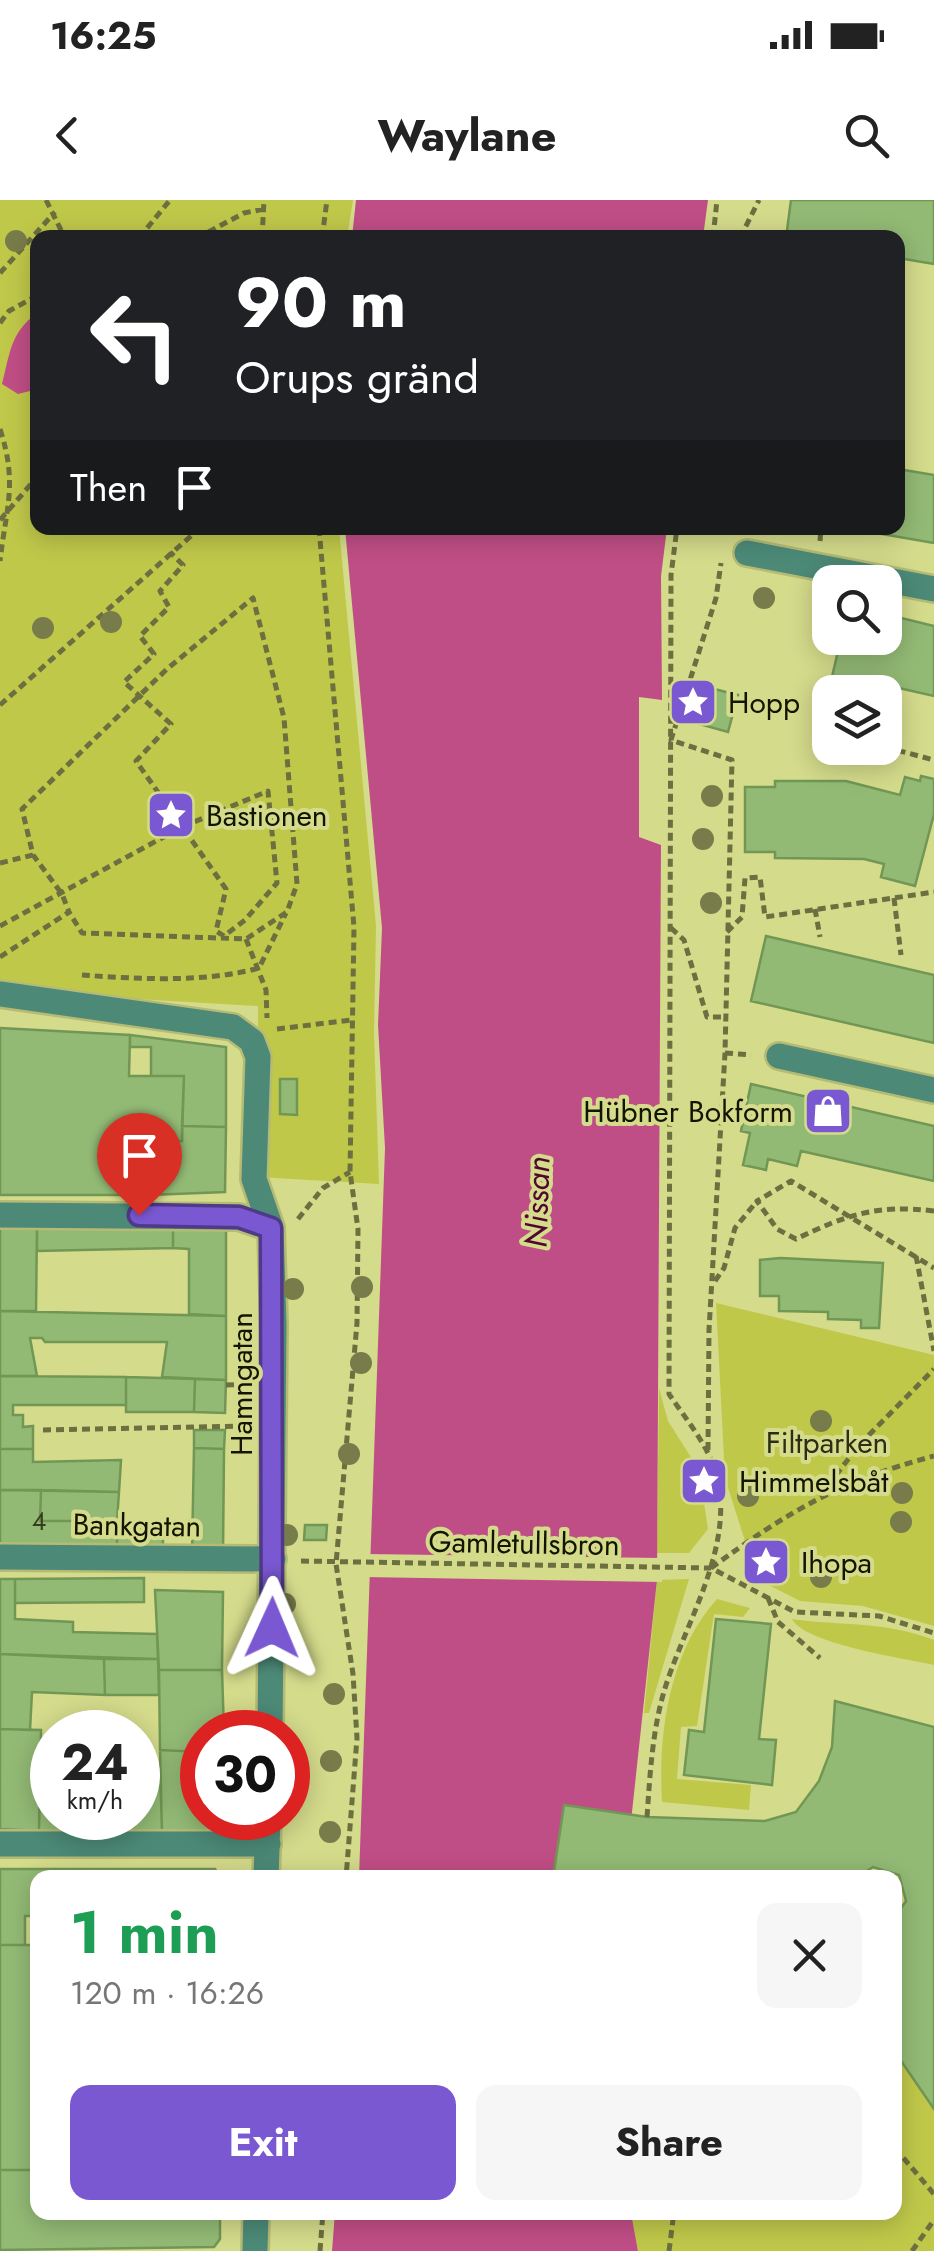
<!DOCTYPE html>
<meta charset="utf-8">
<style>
body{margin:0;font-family:Jost,sans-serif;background:#f6f6f6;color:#222;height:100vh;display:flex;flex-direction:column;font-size:38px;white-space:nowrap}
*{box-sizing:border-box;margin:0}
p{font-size:32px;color:#767676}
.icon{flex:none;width:55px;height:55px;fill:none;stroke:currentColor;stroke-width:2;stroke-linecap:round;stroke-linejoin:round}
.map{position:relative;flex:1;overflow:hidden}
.side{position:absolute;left:30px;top:1670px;width:872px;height:350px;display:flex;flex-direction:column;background:#fff;border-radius:20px;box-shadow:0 5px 25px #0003}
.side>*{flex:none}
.guide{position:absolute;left:30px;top:30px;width:875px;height:305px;border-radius:20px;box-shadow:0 5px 25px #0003;background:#202124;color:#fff;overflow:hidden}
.fabs{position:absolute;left:812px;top:365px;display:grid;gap:20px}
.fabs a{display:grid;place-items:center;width:90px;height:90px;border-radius:20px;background:#fff;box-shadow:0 5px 25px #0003;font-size:50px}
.speed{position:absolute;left:30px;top:1510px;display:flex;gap:20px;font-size:50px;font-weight:700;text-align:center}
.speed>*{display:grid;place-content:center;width:130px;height:130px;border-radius:50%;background:#fff;box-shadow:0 5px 25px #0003;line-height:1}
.speed small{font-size:25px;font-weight:400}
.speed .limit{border:15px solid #d22;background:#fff;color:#111}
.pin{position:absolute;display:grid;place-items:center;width:85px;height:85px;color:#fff;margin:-102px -42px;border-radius:50% 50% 50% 0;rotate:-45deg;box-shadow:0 0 10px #0007}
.pin .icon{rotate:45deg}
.me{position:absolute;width:110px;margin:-55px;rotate:1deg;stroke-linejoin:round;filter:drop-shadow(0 0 8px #0008)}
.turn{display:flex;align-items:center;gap:35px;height:210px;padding:0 40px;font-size:45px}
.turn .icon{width:130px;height:130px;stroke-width:2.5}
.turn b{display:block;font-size:70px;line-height:85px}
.then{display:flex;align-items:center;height:95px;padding:0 40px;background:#0003;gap:20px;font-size:38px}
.round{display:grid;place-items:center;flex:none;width:105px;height:105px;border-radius:20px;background:#f6f6f6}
.overview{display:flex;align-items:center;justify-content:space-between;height:170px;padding:0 40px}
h1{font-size:60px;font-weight:700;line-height:75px;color:#1e9e55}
.action{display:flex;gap:20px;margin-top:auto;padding:20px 40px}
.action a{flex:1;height:115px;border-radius:20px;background:#7a58d2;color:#fff;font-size:40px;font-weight:700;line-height:115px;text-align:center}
.action a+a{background:#f6f6f6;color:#222}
.status{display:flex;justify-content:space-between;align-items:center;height:70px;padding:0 50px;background:#fff;direction:ltr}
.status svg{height:28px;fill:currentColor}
header{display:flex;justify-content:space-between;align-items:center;height:130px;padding:0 40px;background:#fff;font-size:45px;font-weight:700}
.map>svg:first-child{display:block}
</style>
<div class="status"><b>16:25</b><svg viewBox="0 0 49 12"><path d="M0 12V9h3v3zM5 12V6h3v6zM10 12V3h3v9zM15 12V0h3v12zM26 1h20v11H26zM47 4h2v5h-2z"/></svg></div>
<header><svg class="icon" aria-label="back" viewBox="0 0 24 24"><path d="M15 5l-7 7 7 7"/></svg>Waylane<svg class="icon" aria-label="search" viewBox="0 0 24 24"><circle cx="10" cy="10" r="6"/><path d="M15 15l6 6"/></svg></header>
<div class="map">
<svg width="934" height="2051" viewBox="0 0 934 2051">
<rect width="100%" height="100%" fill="#d4db8b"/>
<path fill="#c0c84a" d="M0,0h353l-6,37 -309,1v290h301l37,398 -2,107 5,151 -122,-7 1,-171 -258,-15z
M716,1103l218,52v271l-71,-20 -63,-5 -43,-22 -32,-101z
M659,1188l9,33 31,49 9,59 -19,24h-32z
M689,1379l-40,134h-5l13,-133z
M717,1399l33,9 -7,9 -29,-3 -17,112 -16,1 -4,52 74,6 -2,25 -87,-8c-4,-68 7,-150 55,-203z
M792,1419c49,7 93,2 142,21v25c-31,-7 -129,-21 -142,-46z
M895,1852l39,57v142h-296l-7,-38 264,-1z"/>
<path fill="#c04e86" d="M356,0h352l-5,37h-351z
M37,113v66l-7,12 -12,3 -16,-10c8,-30 8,-51 35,-71z
M345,328h322l-6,48 1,124 -23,-3v140l22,8 -4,735 -32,297h-266l26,-729 -7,-123 4,-97z
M335,2012l296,1 7,38h-306z"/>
<path fill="#d4db8b" d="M366,1354l296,4v24l-297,-5z"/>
<path fill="#93ba75" stroke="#729754" stroke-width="2.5" d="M791,0h143v64l-36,-6v-20h-112z
M898,269l36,6v68l-87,-15h51z
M885,414l49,12v70l-44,-10 -61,4 12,-52h44z
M698,485l40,10 -10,37 -40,-11z
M921,576l13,3v35l-19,72 -34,-9 3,-13 -20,-5 -89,-1v-6h-30v-65h30v-6h71l54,14 5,-18 15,4z
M766,736l168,39v68l-183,-42z
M0,828l130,7 -1,41h55l-2,65 -33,1 1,53h-150z
M130,835l96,12v80l-44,-1 2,-50h-33v-29h-21z
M280,879h17v36l-17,-1z
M751,884l183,42v55l-133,-30 -4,15 -29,-7 -2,11 -23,-5 7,-32 -9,-2z
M182,926l44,1 -1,65 -75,3 -1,-53 33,-1z
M0,1026h37l-1,85h-36z
M37,1026l136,1v21l-136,3z
M226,1026v90l-37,-2v-65l-16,-1v-21z
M780,1058l103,5 -4,65h-18v-8l-33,-1v-7l-49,-1v-15h-19v-36z
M0,1111l226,5v64l-64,-3 5,-35h-122l-3,-4h-12l7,38h-37z
M0,1176l126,1v28h-113v10h10v12l10,-1v23h-33z
M126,1177l69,2 -1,33h-68z
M195,1179l31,1 -1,33 -31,-1z
M194,1230h31l-1,19 -30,-1z
M194,1248l30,1 -1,104 -31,-1z
M0,1249h33v13l88,-2 -2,32 -119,-2z
M0,1290h41l-1,31h77v31h-117z
M41,1290l78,2 -2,29h-77z
M117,1321l46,1v31l-46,-1z
M305,1325h22l-1,15h-22z
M144,1378v24l-129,1v-24z
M0,1379h15v40l58,3v10l84,2 1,25 -158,-5z
M155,1390l68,2 -1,78h-63z
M716,1419l55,5 -12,115 17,1 -4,45 -88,-10 5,-45 15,2z
M0,1454l104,5 1,36 -73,-3 -2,38 -30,-1z
M104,1459h54l1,36h-54z
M159,1470h63l2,62h-22v20l-42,-2z
M835,1501l99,26v382l-39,-57v-135l11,-16 -7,-26 -26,-8 -17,11h-303l11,-73 83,12 118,4 31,-9 23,-31 13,-34z
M0,1529l41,1 -2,101 -39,-2z
M160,1550l42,2v66h22v8l-8,6h-54z
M51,1557l1,61h34v13h-47l1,-66 10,1z
M138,1566l22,1 2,65 -76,-1v-13h52z
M0,1669h154v9h-116v38h-13v29h-25z
M154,1669h61l6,9h-67z
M0,1745h38v225h-38z
M0,1970h38v42h182v27l-6,8 -214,3z"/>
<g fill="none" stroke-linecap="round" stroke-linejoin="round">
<g stroke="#b5bb75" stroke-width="30">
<path id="minor" d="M747,353l187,36
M0,794l233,33 19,14 6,16 -4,122 17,49 3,97 -4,407
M779,856l155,34
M0,1015l239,2 32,11
M0,1357l273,2
M0,1644h268
M266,1678l2,-60
M255,2051l1,-39"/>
</g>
<path stroke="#6c6f3f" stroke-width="5" stroke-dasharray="8 5" stroke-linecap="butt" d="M46,0l19,38
M139,38l31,-38
M197,38l47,-25 20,-4
M262,38l2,-38
M322,38l5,-38
M713,38l4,-38
M740,38l19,-38
M0,73l55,-61
M0,123l9,-12 29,-16
M0,229c18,55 6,79 0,132
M0,320l38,-44
M319,328l35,399 -4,245 8,57 -1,94 -21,241 17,110 4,64 -11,140
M820,341l1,-13
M884,492v-2
M0,505l200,-177
M829,532h1
M885,547l49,13
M0,663l33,-8
M894,698l7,57
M815,709l5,28
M0,726l182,-99 86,-36 9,92 -32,37 -21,16 -8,-5 10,-42 -90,-128 35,-37 -47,-42 30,-28 -14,-18 29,-29 -9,-16 23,-26 -13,-13
M671,728l13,12 23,77h19
M727,732l15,-15 3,-39 15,-1 5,40 169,-25
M246,739l20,51 1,28
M0,757l69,-45 -7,-18 -29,-39 -11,-46 145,-140 86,-71 31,120 13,166 -10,28 -41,27 -164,-6 -13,-21
M82,775c57,4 122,8 177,-7l27,-55
M277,829l74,-9
M725,853l26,2
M934,1011c-57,-7 -88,4 -138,28l-19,-10 -20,-28 34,-20 143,87
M298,1019l25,-31 27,-16
M916,1056l18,95
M715,1081l9,-13 11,-40 22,-27
M226,1185l22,-1
M43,1230l202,-4
M708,1250l1,-120 16,-277 7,-293 -61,-20 45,-142 5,-35
M820,1296l39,-51 75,-76
M301,1361l410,7 84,44 84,4 55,17
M711,1368c78,-57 129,-87 223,-112
M768,1398l10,24 42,36
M647,1617c3,-42 5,-82 16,-122 19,-68 74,-148 53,-222 -8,-28 -31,-55 -47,-79l2,-819 6,-47
M895,1948l39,46
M320,2051l3,-39
M669,2051l5,-39
M912,2051l22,-31"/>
<use href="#minor" stroke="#4c8a77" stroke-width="25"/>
</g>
<g fill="#787c4b">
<circle cx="16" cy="41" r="11"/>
<circle cx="764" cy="398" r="11"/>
<circle cx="111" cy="422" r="11"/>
<circle cx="43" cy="428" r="11"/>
<circle cx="712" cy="596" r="11"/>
<circle cx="703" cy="639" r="11"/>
<circle cx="711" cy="703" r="11"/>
<circle cx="362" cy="1087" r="11"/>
<circle cx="293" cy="1089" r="11"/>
<circle cx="361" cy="1163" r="11"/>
<circle cx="821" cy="1221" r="11"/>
<circle cx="349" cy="1254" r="11"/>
<circle cx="902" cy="1293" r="11"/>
<circle cx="748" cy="1296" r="11"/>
<circle cx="901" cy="1322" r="11"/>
<circle cx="287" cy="1335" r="11"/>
<circle cx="821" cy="1377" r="11"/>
<circle cx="285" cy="1404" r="11"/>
<circle cx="334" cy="1494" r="11"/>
<circle cx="331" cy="1561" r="11"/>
<circle cx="330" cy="1632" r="11"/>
</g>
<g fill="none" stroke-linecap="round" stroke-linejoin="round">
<g stroke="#4f3988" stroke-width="25">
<path id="route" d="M139,1015l100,2 32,11 1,400"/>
</g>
<use href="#route" stroke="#7a58d2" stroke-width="18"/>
</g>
<defs>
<g id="sight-square" transform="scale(2.5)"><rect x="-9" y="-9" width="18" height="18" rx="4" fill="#7a58d2" stroke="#d4db8b"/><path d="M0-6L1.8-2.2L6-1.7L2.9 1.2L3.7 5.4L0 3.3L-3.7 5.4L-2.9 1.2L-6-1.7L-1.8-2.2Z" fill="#fff"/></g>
<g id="shop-square" transform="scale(2.5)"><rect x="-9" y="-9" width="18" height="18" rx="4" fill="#7a58d2" stroke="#d4db8b"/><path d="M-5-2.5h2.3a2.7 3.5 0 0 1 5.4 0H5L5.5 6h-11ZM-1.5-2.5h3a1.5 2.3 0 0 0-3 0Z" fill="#fff"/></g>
</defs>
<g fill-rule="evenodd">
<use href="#sight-square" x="693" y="502"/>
<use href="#sight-square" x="171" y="615"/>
<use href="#shop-square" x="828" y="911"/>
<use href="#sight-square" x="704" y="1281"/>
<use href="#sight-square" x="766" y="1362"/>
</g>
<g text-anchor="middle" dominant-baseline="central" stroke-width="8" stroke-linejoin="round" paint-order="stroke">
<g font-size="25" fill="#343e1d">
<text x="39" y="1321">4</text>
</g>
<g font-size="30" fill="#141500" stroke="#d4db8b" text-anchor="start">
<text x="728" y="502">Hopp</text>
<text x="206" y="615">Bastionen</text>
<text x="793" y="911" text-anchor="end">Hübner Bokform</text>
<text x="739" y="1281">Himmelsbåt</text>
<text x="801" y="1362">Ihopa</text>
</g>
<g font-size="30" fill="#141500" stroke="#d4db8b">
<text transform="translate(241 1184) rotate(-90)">Hamngatan</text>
<text transform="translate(137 1325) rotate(1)">Bankgatan</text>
<text transform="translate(524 1343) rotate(1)">Gamletullsbron</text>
</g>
<g font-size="30" fill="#2c2e17" stroke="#d4db8b">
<text x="827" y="1242">Filtparken</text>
</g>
<g font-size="32" font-style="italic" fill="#510631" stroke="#d4db8b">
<text transform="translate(537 1002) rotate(-88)">Nissan</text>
</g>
</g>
</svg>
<div class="fabs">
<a><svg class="icon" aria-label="search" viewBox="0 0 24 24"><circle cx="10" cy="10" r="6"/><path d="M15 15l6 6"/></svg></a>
<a><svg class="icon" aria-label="layers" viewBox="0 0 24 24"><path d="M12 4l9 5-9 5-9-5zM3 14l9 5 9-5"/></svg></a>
</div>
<div class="speed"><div>24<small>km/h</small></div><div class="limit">30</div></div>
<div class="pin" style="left:139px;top:1015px;background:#d93025"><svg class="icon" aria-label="arrive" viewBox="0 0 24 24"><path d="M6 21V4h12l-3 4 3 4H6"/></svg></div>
<svg class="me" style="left:272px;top:1428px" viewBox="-20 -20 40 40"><path d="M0-17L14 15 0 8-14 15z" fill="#7a58d2" stroke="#fff" stroke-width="4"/></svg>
<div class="guide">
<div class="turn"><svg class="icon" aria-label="left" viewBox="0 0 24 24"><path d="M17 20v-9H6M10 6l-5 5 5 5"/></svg><div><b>90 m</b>Orups gränd</div></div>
<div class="then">Then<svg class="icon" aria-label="arrive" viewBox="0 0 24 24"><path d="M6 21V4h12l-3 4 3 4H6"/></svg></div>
</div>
<section class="side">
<div class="overview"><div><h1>1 min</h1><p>120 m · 16:26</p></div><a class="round"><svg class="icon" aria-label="close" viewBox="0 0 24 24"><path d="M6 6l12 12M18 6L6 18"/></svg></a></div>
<div class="action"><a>Exit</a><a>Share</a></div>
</section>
</div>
